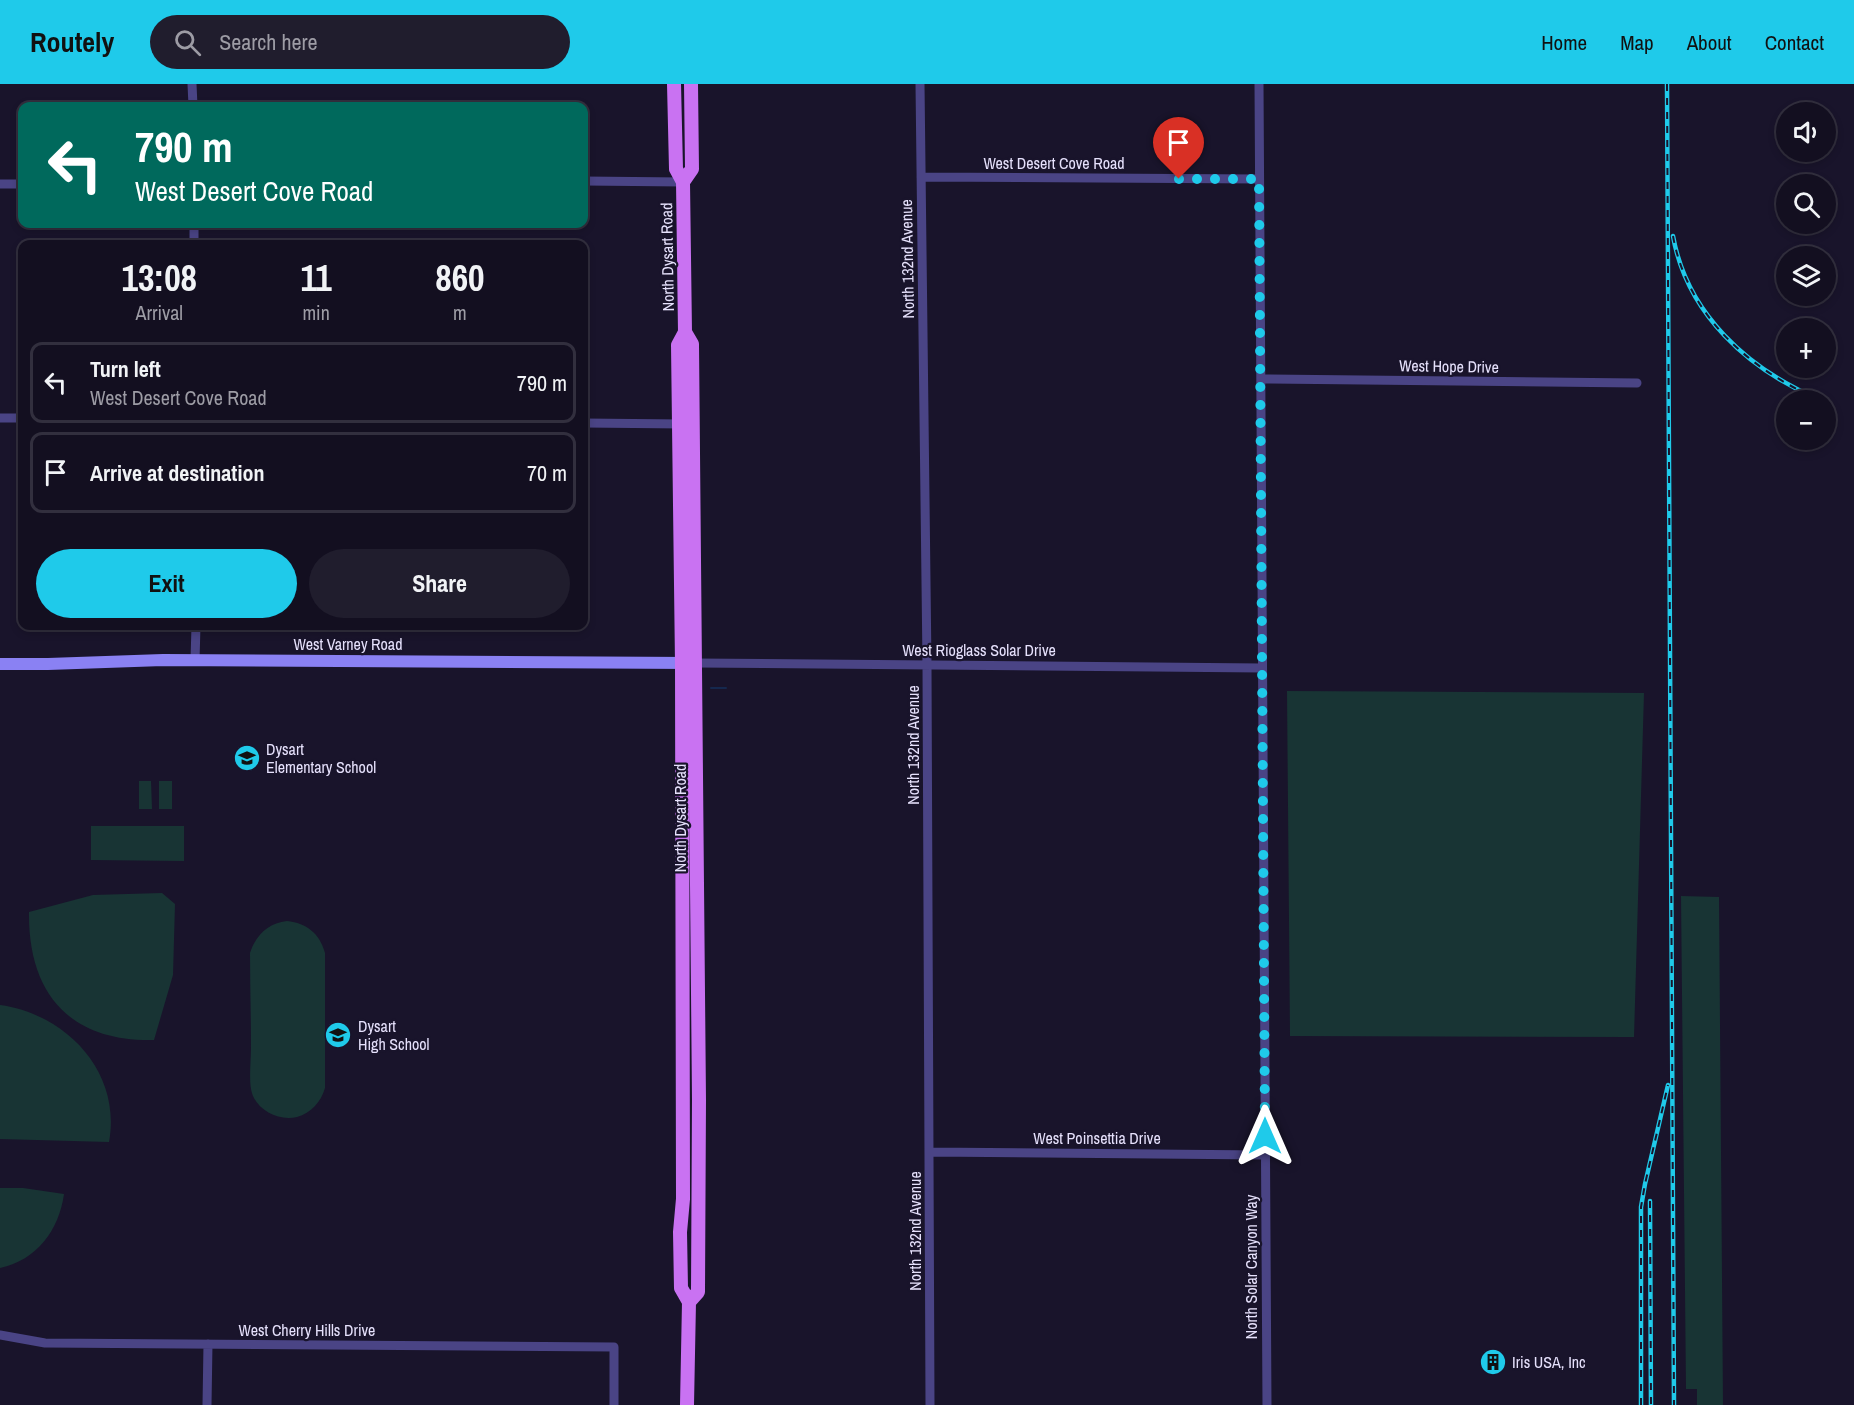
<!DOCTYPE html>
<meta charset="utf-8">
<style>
body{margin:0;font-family:"Archivo Narrow",sans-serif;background:#201d2d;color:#f1f3f6;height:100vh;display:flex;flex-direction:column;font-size:22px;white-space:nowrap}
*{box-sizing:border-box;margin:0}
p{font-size:20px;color:#9d9ca5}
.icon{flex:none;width:33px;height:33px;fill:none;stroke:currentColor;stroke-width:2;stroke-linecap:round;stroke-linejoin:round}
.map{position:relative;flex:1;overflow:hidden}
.drawer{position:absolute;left:18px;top:156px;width:570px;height:390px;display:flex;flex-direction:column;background:#130f20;border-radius:12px;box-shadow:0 3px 9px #0003,0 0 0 2px #322f3e}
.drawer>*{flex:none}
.hud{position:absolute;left:18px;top:18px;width:570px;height:126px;border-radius:12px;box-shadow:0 3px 9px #0003,0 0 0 2px #322f3e;background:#00695c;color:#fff;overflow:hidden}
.fabs{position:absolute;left:1776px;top:18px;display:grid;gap:12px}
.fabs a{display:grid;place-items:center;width:60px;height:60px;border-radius:50%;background:#130f20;box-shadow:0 3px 9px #0003,0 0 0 2px #322f3e;font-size:30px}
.pin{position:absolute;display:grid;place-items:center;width:51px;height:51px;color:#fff;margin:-62px -26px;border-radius:50% 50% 50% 0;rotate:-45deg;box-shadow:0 0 6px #0007}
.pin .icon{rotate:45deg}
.me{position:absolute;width:66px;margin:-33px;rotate:0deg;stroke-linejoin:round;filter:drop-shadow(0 0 4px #0008)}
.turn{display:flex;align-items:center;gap:21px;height:126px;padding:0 18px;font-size:27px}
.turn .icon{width:78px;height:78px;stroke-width:2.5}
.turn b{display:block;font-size:42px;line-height:51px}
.eta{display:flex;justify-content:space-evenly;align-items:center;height:102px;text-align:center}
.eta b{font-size:36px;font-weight:800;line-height:42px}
.button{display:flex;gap:12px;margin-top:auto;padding:12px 18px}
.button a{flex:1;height:69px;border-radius:36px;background:#1fcaea;color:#111;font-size:24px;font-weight:800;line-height:69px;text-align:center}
.button a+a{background:#201d2d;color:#f1f3f6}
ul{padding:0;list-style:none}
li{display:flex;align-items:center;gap:18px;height:81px;margin:0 12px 9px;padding:0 6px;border:3px solid #322f3e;border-radius:12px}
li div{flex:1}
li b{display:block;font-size:22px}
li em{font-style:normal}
header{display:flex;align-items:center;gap:36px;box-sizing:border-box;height:84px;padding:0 30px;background:#1fcaea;color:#111}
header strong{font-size:28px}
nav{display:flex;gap:33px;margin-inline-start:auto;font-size:21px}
.search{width:420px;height:54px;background:#201d2d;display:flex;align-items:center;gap:15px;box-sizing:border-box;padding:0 21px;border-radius:33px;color:#9d9ca5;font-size:22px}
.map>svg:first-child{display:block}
</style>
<header>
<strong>Routely</strong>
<div class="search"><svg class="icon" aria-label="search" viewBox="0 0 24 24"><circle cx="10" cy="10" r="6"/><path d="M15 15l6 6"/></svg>Search here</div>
<nav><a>Home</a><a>Map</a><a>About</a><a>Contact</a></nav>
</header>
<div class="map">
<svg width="1854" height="1321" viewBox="0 0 1854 1321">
<rect width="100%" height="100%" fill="#19142b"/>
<path fill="#183434" d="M1287,607l357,2 -10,344 -344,-1z
M139,697h12l1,28h-13z
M159,697h13v28h-13z
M91,742h93v35l-93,-1z
M162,809l13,11 -2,71 -19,65c-84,2 -126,-46 -125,-128l64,-17z
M1681,812l38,1 4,508h-26v-16h-11z
M287,837c20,2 33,13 38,32v135c-4,14 -14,25 -28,29 -19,5 -43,-8 -46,-28 -2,-13 0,-29 0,-42 0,-32 -1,-63 -1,-94 6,-18 18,-30 37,-32z
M0,921c66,9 122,67 109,137l-109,-3z
M0,1104h23l41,6c-5,36 -27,66 -64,74z"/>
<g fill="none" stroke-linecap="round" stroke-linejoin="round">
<path stroke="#15284e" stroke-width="2" d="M711,604h15"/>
<path stroke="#4a4485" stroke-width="9" d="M192,0l1,22
M920,0l7,581 3,740
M1259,0l8,1321
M921,93l338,2
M584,97l99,1
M0,100h22
M194,140v20
M1261,295l376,4
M0,334h22
M584,339l99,1
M195,576l1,-34
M696,579l566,5
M929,1068l336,3
M0,1251l45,8 569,4v58
M207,1321l1,-61"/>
<path stroke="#8a81f3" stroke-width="12" d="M0,580h48l115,-4 529,3"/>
<path stroke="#c972f2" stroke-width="14" d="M674,0l2,85 7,13 2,150 -7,13 4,319 1,535 -3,33 1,56 8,14 -2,103
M683,98l9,-13 -1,-85
M685,248l7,12 7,756 -1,192 -9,10"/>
<g stroke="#1fcaea" stroke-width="4.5">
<path id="rail" d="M1667,0l7,1321
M1673,152c14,78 75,133 145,163
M1650,1117l1,204
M1641,1321v-198l4,-23 23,-99"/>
</g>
<use href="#rail" stroke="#19142b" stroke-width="2" stroke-dasharray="7" stroke-linecap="butt"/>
</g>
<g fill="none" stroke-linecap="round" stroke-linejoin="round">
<path stroke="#1fcaea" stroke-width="10" stroke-dasharray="0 18" d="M1179,95h80l6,957"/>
</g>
<defs>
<g id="school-disc" transform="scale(1.35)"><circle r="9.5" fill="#1fcaea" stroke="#19142b"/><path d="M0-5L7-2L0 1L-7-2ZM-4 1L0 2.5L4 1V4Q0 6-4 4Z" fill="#111"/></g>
<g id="building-disc" transform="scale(1.35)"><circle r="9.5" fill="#1fcaea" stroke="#19142b"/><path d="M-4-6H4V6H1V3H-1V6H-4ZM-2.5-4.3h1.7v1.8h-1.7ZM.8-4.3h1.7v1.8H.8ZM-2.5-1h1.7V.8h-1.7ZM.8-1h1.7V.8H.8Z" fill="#111"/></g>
</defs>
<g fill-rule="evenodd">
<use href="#school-disc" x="247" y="674"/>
<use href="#school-disc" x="338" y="951"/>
<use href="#building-disc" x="1493" y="1278"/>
</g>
<g text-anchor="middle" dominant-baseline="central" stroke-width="4.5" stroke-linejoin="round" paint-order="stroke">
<g font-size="16" fill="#e6e1fc" stroke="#19142b">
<text x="1054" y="79">West Desert Cove Road</text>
<text transform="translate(667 173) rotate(-91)">North Dysart Road</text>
<text transform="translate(907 175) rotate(-91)">North 132nd Avenue</text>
<text transform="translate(1449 282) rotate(1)">West Hope Drive</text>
<text x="348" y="560">West Varney Road</text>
<text x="979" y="566">West Rioglass Solar Drive</text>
<text transform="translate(913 661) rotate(-90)">North 132nd Avenue</text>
<text transform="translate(680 734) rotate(-90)">North Dysart Road</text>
<text x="1097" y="1054">West Poinsettia Drive</text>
<text transform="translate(915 1147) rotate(-90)">North 132nd Avenue</text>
<text transform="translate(1251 1183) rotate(-90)">North Solar Canyon Way</text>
<text x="307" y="1246">West Cherry Hills Drive</text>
</g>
<g font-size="16" fill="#e6e1fc" stroke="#19142b" text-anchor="start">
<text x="266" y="665">Dysart<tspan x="266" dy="18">Elementary School</tspan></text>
<text x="358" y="942">Dysart<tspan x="358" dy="18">High School</tspan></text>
<text x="1512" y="1278">Iris USA, Inc</text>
</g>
</g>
</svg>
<div class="fabs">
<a><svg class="icon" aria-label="sound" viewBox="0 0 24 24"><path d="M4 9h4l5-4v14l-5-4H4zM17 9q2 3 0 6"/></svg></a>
<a><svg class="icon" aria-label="search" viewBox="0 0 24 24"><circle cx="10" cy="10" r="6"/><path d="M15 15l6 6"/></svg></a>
<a><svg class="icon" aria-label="layers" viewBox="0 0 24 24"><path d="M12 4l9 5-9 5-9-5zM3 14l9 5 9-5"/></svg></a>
<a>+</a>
<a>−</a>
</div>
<div class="pin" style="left:1179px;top:95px;background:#d93025"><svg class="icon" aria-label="arrive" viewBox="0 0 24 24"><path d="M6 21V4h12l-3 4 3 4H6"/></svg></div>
<svg class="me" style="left:1265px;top:1052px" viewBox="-20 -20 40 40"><path d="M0-17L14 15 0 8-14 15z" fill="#1fcaea" stroke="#fff" stroke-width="4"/></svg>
<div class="hud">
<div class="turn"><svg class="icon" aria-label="left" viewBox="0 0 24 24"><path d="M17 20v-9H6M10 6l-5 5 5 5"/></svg><div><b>790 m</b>West Desert Cove Road</div></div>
</div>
<section class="drawer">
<div class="eta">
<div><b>13:08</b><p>Arrival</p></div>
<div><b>11</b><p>min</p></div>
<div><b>860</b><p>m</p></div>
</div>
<ul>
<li><svg class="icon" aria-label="left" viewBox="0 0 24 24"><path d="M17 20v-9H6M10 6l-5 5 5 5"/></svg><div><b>Turn left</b><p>West Desert Cove Road</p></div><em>790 m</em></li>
<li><svg class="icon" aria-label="arrive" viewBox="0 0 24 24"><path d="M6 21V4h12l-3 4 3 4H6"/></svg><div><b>Arrive at destination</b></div><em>70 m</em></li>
</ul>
<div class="button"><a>Exit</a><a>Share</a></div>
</section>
</div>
